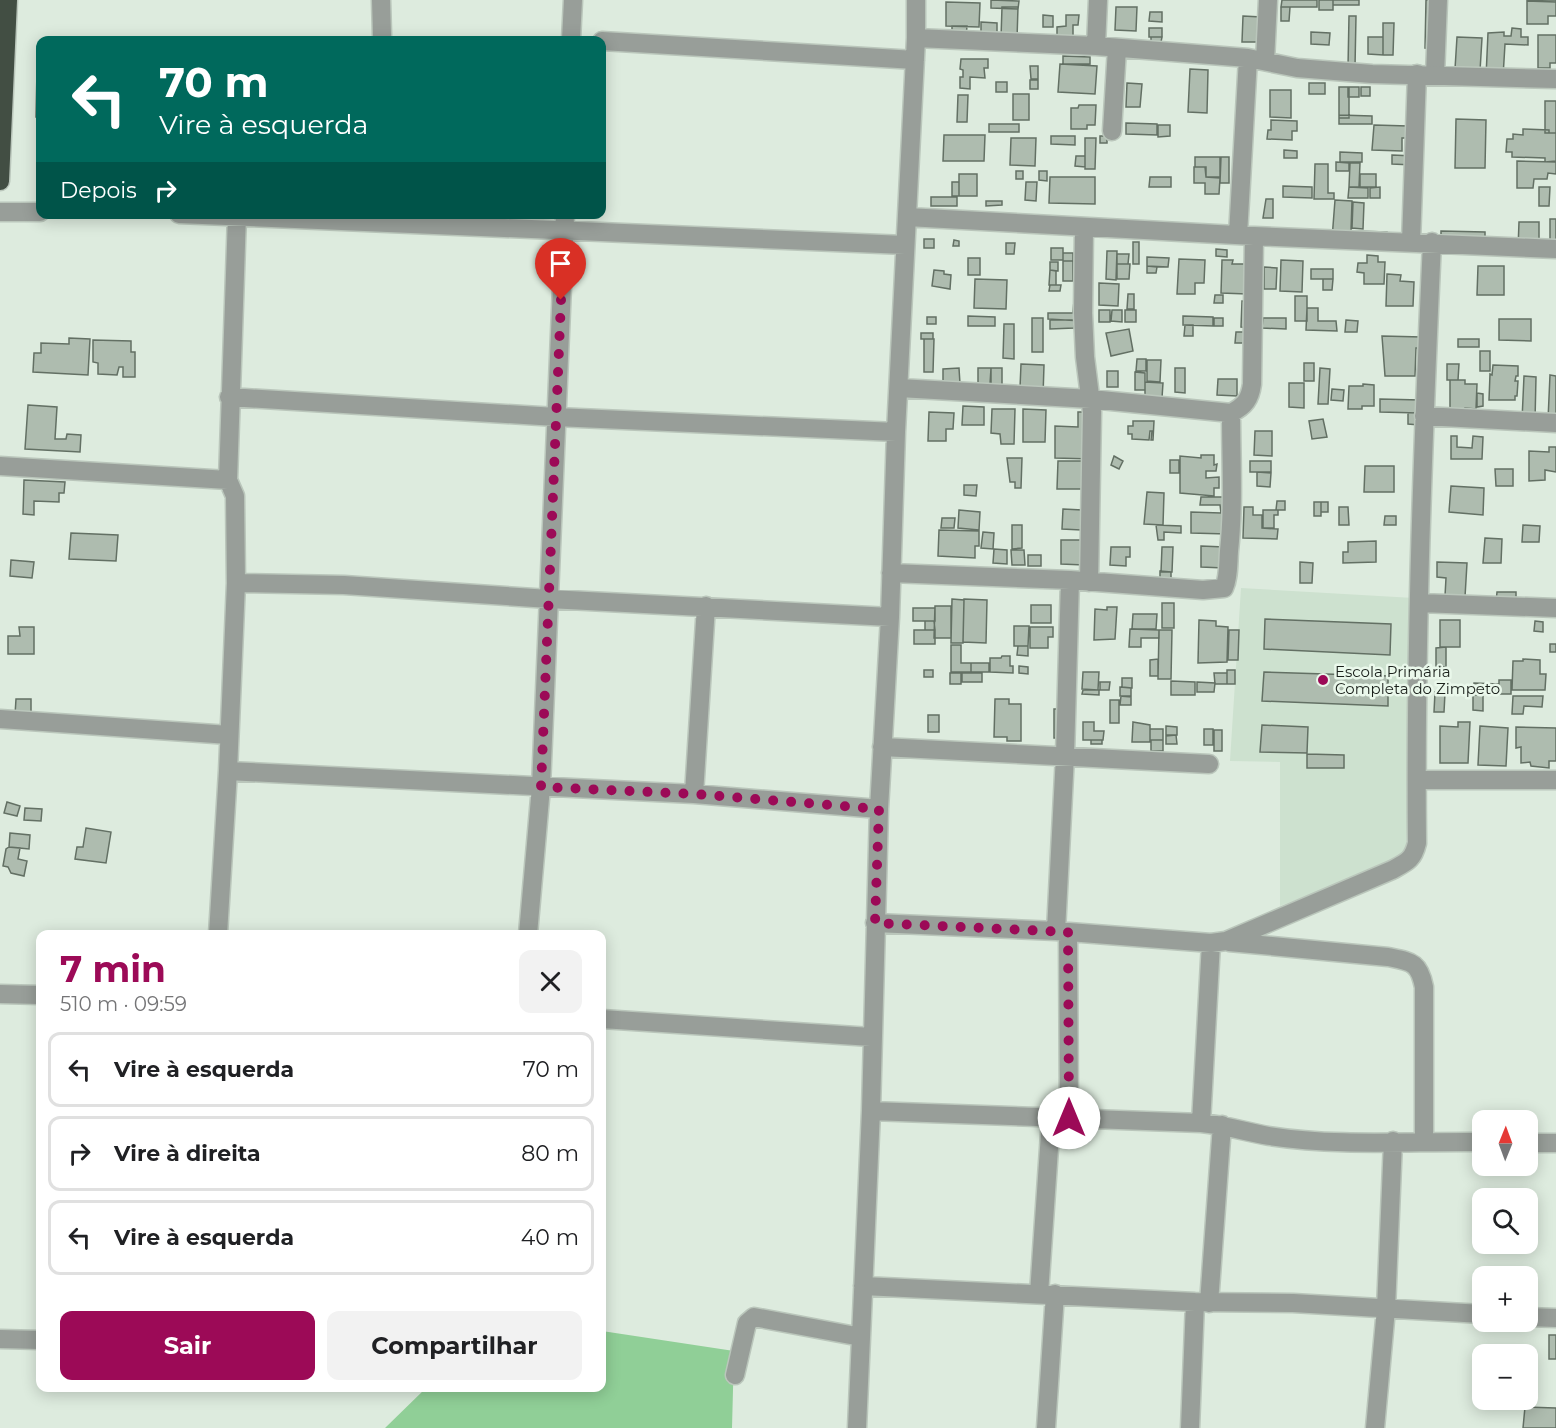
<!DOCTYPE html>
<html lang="pt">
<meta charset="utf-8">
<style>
body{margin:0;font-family:Montserrat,sans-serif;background:#f2f2f2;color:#202124;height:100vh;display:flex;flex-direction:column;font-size:22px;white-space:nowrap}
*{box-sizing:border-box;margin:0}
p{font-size:20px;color:#757577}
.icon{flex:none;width:33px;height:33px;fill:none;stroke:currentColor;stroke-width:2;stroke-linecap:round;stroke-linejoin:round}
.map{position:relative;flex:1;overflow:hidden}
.side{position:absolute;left:36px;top:930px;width:570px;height:462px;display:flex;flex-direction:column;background:#fff;border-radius:12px;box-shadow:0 3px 15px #0003}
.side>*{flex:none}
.hud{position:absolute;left:36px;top:36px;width:570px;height:183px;border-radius:12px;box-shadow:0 3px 15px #0003;background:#00695c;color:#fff;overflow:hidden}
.needle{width:39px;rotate:1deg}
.buttons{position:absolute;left:1472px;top:1110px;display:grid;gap:12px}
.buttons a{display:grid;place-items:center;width:66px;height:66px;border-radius:12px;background:#fff;box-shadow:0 3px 15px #0003;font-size:30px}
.pin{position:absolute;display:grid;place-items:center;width:51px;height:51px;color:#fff;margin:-62px -26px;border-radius:50% 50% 50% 0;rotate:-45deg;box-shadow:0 0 6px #0007}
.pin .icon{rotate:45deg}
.me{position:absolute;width:66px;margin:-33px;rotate:0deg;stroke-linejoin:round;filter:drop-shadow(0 0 4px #0008)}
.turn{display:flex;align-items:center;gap:21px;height:126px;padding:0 24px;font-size:27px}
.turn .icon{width:78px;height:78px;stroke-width:2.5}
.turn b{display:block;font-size:42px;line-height:51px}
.then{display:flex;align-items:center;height:57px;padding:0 24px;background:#0003;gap:12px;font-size:22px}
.round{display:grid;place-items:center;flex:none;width:63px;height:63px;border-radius:12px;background:#f2f2f2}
.head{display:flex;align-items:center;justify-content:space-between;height:102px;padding:0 24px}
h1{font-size:36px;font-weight:700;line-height:45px;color:#9c0a57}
.button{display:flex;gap:12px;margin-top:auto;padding:12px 24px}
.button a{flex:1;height:69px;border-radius:12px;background:#9c0a57;color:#fff;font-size:24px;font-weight:700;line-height:69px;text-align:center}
.button a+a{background:#f2f2f2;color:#202124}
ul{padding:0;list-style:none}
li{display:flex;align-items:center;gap:18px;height:75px;margin:0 12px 9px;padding:0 12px;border:3px solid #e0e0e0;border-radius:12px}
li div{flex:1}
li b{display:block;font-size:22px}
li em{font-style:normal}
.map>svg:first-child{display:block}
</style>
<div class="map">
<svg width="1556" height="1428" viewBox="0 0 1556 1428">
<rect width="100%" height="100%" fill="#ddebde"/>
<path fill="#cde1cf" d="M1241,588l173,10 -8,260 -126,48v-144l-50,-1z"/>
<path fill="#90cf97" d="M602,1331l132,20 -2,77h-347l41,-40h176z"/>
<path fill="#aebcaf" stroke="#637064" stroke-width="1.5" d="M991,0l28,1 -1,8 -27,-1z
M1282,0h35v7h-36z
M1319,0h14v10h-14z
M1333,0h26v5h-26z
M1426,0h11l-1,49 -11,-1z
M1527,0h29v2l-29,-1z
M1527,1l29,1v14h-8v8h-21z
M946,2l34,1 -1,24 -33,-1z
M1002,7h16l-1,32 -16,-1z
M1116,7h21l-1,24 -21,-1z
M1281,7h9l-1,14h-8z
M1150,12h12v10l-13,-1z
M1043,15l10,1v11h-10z
M1066,15h13l-1,10h-5v12h-16v-10l9,-1z
M1243,16l18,1 -1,25h-18z
M1349,16h7l-1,51h-7z
M981,22l16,1v14h-16z
M1383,23h11l-1,32h-10z
M952,26h15l-1,12 -14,-1z
M1149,28h13v9h-13z
M1512,28l9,1v8h7v8l-23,-1 -2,33h-17l2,-44 16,-1v4h7z
M1311,32l19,1 -1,12 -18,-1z
M1538,35h18v28h-6v5h-12z
M1151,37h11l-1,5h-10z
M1368,37h15v18l-15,-1z
M1457,37l25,1 -2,33 -25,-2z
M1063,56l27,1v7h-27z
M961,59h27v9h-4l1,10 -15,-1v12l-10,-1v-11h3v-7l-3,-1z
M1060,64l37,2 -2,28 -37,-2z
M1030,66h8v13h-7z
M1190,69l18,1 -1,43 -19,-1z
M37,70h3v47h-4z
M1030,80h8v9h-8z
M996,82h11v10h-11z
M1127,83l15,1 -2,23h-14z
M1309,83h16v11h-16z
M1339,87h10v31h-10z
M1348,87h11v10h-11z
M1361,87h9v9h-9z
M1270,90h21v28l-21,-1z
M1013,94h16v26h-16z
M958,95h10l-1,27h-10z
M1545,101h11v32h-11z
M1079,105h17l-1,20h-8v4h-16v-21h7z
M1339,115l33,1v8h-33z
M1456,119l30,1 -1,48h-30z
M1271,120l26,1v10h-5v9l-25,-1 1,-9h3z
M1126,123l31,1v11l-31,-1z
M989,124h30v8h-30z
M1158,125h12v11l-12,1z
M1374,125l34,1 -1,12h-5v13l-30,-1z
M1523,129l26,1v3h7v28l-11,1v-4l-33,-1v-5h-6l1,-13h6v-5l10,1z
M944,135h41l-1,26h-41z
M1051,136h24v9l-24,-1z
M1100,136h7v7h-7z
M1011,138h25l-1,28 -25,-1z
M1085,138h11l-1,31h-10z
M1284,150l13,1v7h-13z
M1340,152l22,1v9h-22z
M1392,155l22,1 -1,9 -21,-1z
M1076,156h9v11l-10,-1z
M1195,157h25v20h-14v-10h-11z
M1221,157h8v26h-9z
M1517,161l39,1v12l-8,-1 -1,6h-13l-1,9h-16z
M1336,162l13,1v8h-13z
M1350,163h10l-1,24h-10z
M1315,164h13v29h6v6h-20z
M1194,167h11l1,10 14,1 -1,16h-14v-11h-11z
M1016,171h7v8h-7z
M1039,171h8v10l-8,-1z
M959,174h18v22h-18z
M1360,174h16v13h-16z
M1050,177h45v27l-46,-1z
M1150,177h21v10h-22z
M952,182h7v14h-7z
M1026,182h11l-1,19 -11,-1z
M1283,186l29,1v11l-29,-1z
M1349,187l19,1v10h-20z
M1380,187v11h-10v-10z
M1539,187h11l-1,19h-10z
M931,197h26v9h-26z
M1266,199h7v19h-10z
M1335,200l17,1 -1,30 36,1v9l-55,-2z
M986,201h16v4l-16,1z
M1353,202l11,1 -1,26 -11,-1z
M1550,219h6v30l-6,1z
M1519,222h20v20l-21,7z
M1441,231l44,1v10l-44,-1z
M924,239h10v9h-10z
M954,240l5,1v5h-6z
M1133,242h6v22h-6z
M1006,243h9l-1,11h-8z
M1051,248h12v12h-12z
M1216,249l11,1v7l-11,-1z
M1107,251h10l-1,29 -10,-1z
M1063,253h10v8h-10z
M1117,254h12l-1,10h-11z
M1367,255l11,1v6h7l-1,22h-20v-11l-7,-1 1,-9h9z
M1147,257l22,1 -1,9 -21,-1z
M968,258h12v17h-12z
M1179,259l26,1 -1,23h-9v11h-18z
M1222,260h11l-1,4h15v30l-26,-1z
M1281,260l22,1 -1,31 -22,-1z
M1063,261h10v20h-10z
M1050,262h8v9l-8,-1z
M1117,264h13l-1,15h-12z
M1147,266l10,1 -1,6h-9z
M1478,266h26v29h-27z
M1264,267l13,1 -1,21h-12z
M1311,269h22v10h-22z
M934,270l10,1v3l7,1 -1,14 -18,-3z
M1050,270l6,1v14h-7z
M1387,274l14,1 -1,6 14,1 -1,24h-27z
M975,279l32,1 -1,29 -32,-1z
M1323,279h10l-1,11h-9z
M1099,283l20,1 -1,22 -19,-1z
M1050,285h11l-1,6h-11z
M1128,294h6v15h-7z
M1215,295h8v8h-9z
M1295,296h12v25h-12z
M1074,300h8v21l-34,-2v-6h25z
M1242,301l11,1 -1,26 -11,-1z
M1307,308h11v13h18l1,10 -31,-1z
M1099,310h11v12h-11z
M1112,310h10v12l-11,-1z
M1125,310h11v12h-11z
M968,316l27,1v9h-27z
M1183,316l30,1v9l-30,-1z
M927,317h9v7h-9z
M1032,318h11v34h-11z
M1214,318h9v8h-9z
M1263,318h23v11l-24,-1z
M1499,319h32v22l-32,-1z
M1050,320h24v8l-24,1z
M1346,320l12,1 -1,11h-12z
M1004,324h10v35l-11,-1z
M1185,325h8v11h-9z
M1129,329l4,22 -22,5 -5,-23z
M1236,332h8v11h-9z
M921,333h12v6h-12z
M1382,336l40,1v11h-6l-1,28h-30z
M69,338l21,1 -2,36 -55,-3 1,-19h7v-10l28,1z
M924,339h10l-1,33h-9z
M1458,339h21v8h-21z
M93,340l38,1v11h4v25h-12v-10h-4l-2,8 -19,-1v-11l-5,-1z
M1480,351h10v20h-10z
M1137,359h9v12h-10z
M1147,360h14l-1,22 -13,-1z
M1304,363h10v18h-10z
M1021,364l23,1 -1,31 -23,-8z
M1447,364h12l-1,16h-11z
M1493,365l25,1v10h-2l-1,5h3l-1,15h-2v4h-26l1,-26 2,1z
M959,368l1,16 -17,1v-16z
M978,368h13l-1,16h-12z
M991,368h11v21h-11z
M1175,368h10v25l-10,-1z
M1320,368l10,1 -2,35h-10z
M1107,371h11v16h-11z
M1135,372l10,1v17h-10z
M1550,375l6,1v44h-8z
M1524,376l12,1 -1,44 -13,-1z
M1218,379h19v17l-20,-1z
M1450,380h15v4h12l-1,25 -11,-1v4h-15z
M1145,382l18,1 -1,15 -17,-1z
M1289,383h15v25l-15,-1z
M1363,384l11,1v21h-12v3h-14l1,-23h14z
M1332,389l12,1 -1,11 -12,-1z
M1477,393l6,1v12l-6,1z
M1380,399l40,1 -1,13 -39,-1z
M28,405l29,2 -2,32h11l1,-5 14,1 -1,17 -55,-3z
M963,406l21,1v18h-22z
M992,409h23l-1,35h-13l-1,-10 -9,-1z
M1023,409l23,1 -1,32h-22z
M929,412l25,1 -1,16h-7v12h-18z
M1078,412h14v47l-37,-1v-32l23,1z
M1408,413h11v12l-11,-1z
M1323,419l4,18 -15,2 -3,-18z
M1133,421h21l-1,19h-2l1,-9h-2l-1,9 -17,-1v-5h-4v-8h5z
M1255,431h17v25l-18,-1z
M1451,436h6v11l15,1 1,-12 10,1 -1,22h-31z
M1549,447h7v25l-11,-2v10l-16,1v-30l20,1z
M1201,455h13v10l3,-1 -1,7h-10v7l13,-1v11h-5v8l-34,-3v-37l21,2z
M1114,456l9,5 -4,8 -8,-4z
M1007,458h15l-1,30h-6v-6h-5z
M1170,460h9v13h-9z
M1058,461h31l-1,28h-31z
M1250,461h21v11h-21z
M1365,466h29v26h-30z
M1495,469h18v17h-17z
M1257,472l14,1 -1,14 -13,-1z
M24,480l41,2 -1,11h-5v9l-25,-1v14l-11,-1z
M964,485h13l-1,11 -12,-1z
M1451,486l33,2 -1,27 -34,-3z
M1147,492l17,1 -1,32 -19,-1z
M1201,497h28l-2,37 -36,-1v-21l30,1 -1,-8h-20z
M1277,501h8v9h-9z
M1314,502h7v14h-7z
M1321,502h7v10h-7z
M1244,507h9v8h9v13l16,1 -1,10 -34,-1z
M1339,507h9l1,18h-10z
M1063,509l19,1 -1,20 -19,-1z
M959,510l21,2 -1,18 -21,-2z
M1263,510h15v5h-4v13h-11z
M1385,516h11v9h-12z
M942,518h13l-1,10h-13z
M1012,525h10v23l-10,1z
M1156,525l25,1v7l-17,-1v8h-6z
M1523,525l17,1 -1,16h-17z
M939,530l40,1v15h-4v12l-37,-2z
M983,532l11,1 -1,16 -12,-1z
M71,533l47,2 -2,26 -47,-2z
M1485,538l17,1 -1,24h-18z
M1061,540h24l-1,25 -23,-1z
M1376,541v21l-33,1v-11h5v-10z
M1201,546l23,1v21l-23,-1z
M1111,547h19v10h-4v9l-16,-1z
M1162,547h11l-1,25h-11z
M994,549l13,1v14l-14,-1z
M1011,550h13l1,15h-13z
M1028,555h13v11h-13z
M11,560l23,2 -2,16 -22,-2z
M1300,562l13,1 -1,20h-12z
M1437,562l30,1 -2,34 -20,-1 1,-18 -9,-1z
M1160,571l11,1v11l-11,-1z
M1497,592h19v11h-20z
M952,599l12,1 -1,43h-12z
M964,599l23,1 -1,43 -23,-1z
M1162,603h12v25h-12z
M1031,605h20v18h-20z
M935,606h16v32h-17z
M1107,607h10l-2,32 -21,1 1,-31 12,1z
M913,608h22v13h-22z
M1133,614h24l-1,15h-24z
M1265,619l126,5 -1,31 -126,-6z
M1199,620l17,1v5l12,1 -1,35 -29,1z
M1440,620h20v27h-20z
M925,621h9l1,9h-10z
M1535,621l8,1v10l-9,-1z
M1014,626h15l-1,20h-14z
M19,627h15v27h-26v-18h12z
M1030,627h23v10h-5v11h-18z
M1130,629l29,1v8h-18v9h-12z
M914,630h21v14h-21z
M1159,630h13l-1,49h-13z
M1229,630h10l-1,30h-10z
M1550,644h6v8h-6z
M951,645h10v18h10v9h-20z
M1018,646h10v10l-11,-1z
M1446,647v20h-10v-19z
M1002,656h8v10h3v7l-23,-1v-14h11z
M1158,659v17h-8v-16z
M1523,659l17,1v14h6l-1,16h-33l1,-29h10z
M971,663h18v9h-18z
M1019,666l9,1v7l-9,-1z
M924,670h9v7h-9z
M1227,670h8v14h-8z
M1083,672h16l-1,18 -16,-1z
M1264,672l124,4v30l-126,-5z
M950,673h11v11h-11z
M962,673h20v9h-20z
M1214,673h13v11h-12z
M1122,678h10v10l-10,-1z
M1499,680h12v14h-38l1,-11 25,1z
M1171,681l24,1v13h-24z
M1100,682h10l-1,8h-9z
M1197,682l18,1 -1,9h-17z
M1120,687l11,1v9l-11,-1z
M1083,690h16v5l-17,-1z
M1435,692l10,1 -1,19h-10z
M1473,695h10v16l-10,-1z
M1121,696h10v9h-11z
M1513,696h30l-1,11 -18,-1 -1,8h-11z
M16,699h15v16h-16z
M995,699h14v5h12v37h-14v-4h-13z
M1110,700h9v23h-9z
M1054,709h9v29h-9z
M928,715h11v17h-11z
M1083,722h11v9h10l-1,9h-20z
M1133,722l17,3v17h-18z
M1458,722h12l-2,41h-28v-37l18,1z
M1262,725l46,2 -1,26 -47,-1z
M1166,726l11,1v8h-11z
M1480,726l28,2 -2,38 -28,-1z
M1516,727l40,1v33h-7v7l-18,-2 -1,-4 -9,1v-16l-5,1z
M1150,729h13v11h-13z
M1204,729h9v16h-9z
M1214,730h8v21h-8z
M1176,735l1,9h-11v-8z
M1091,740h11v4h-11z
M1151,740h12v11h-12z
M1307,754l37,1v13h-37z
M7,802l13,4 -3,10 -13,-3z
M25,808l17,1 -1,12 -17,-1z
M86,828l25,4 -5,31 -31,-4 2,-12h6z
M10,833l20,2 -1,14 -20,-2z
M9,847l11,1 -2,11 9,2 -3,15 -13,-3 -3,-6 -5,-1 3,-17z
M1549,1335h7v24h-7z
M1525,1407l31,1v20h-33z"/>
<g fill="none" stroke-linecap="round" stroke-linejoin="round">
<g stroke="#bac6bb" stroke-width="21">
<path id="street" d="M381,0l1,35
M916,38l180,8 152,12 49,10 75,6 184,5
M571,40l2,-40
M602,41l313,19
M1096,46l2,-46
M1265,61l3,-61
M1435,75l3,-75
M1112,131l5,-83
M0,212h40
M179,214l726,31
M907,217l347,19 302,13
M1084,227l-1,86 2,44 7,55 -3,170
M1238,235l10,-177
M1411,242l6,-168
M899,388l192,11 140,14
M229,397l327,20 340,15
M1424,416l132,7
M0,466l228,14
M891,573l179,7 133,10 21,-2c5,-11 4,-24 5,-37 5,-46 2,-92 2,-138 14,-7 19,-14 21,-29l2,-148
M236,583l108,2 205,14 341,18
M1420,603l136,5
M0,719l229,16
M882,747l327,17
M228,771l466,23 185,15
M1417,780h139
M694,794l12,-188
M875,923l181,8 155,12 15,-2 166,-71c15,-8 21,-10 25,-27 -2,-200 6,-401 15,-601
M1056,931l9,-176 5,-175
M1068,932l1,186
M218,934l10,-163 8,-188 -1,-87 -7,-16 9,-265
M528,934l13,-147 24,-573
M1229,942l159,15c24,5 31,5 36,30v154
M0,994l40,1
M602,1019l269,18
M871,1111l330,12c24,2 45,9 68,13 70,11 143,5 213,6
M1201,1123l10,-180
M1527,1143h29
M863,1286l332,16 98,1 189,11
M1039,1294l12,-175
M1209,1303l13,-178
M1527,1317l29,1
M0,1339l40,1
M735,1375l12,-52 7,-6 107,20
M857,1428l14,-317 8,-302 11,-192 6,-185 20,-394v-38
M1046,1428l9,-134
M1190,1428l5,-126
M1375,1428l11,-119 7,-168"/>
</g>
<g stroke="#bac6bb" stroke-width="21">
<path id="highway" d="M0,181l8,-181"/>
</g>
<use href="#street" stroke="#989e99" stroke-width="18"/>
<use href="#highway" stroke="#424e43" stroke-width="18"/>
</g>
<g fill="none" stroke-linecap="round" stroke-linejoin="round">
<path stroke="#9c0a57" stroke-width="10" stroke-dasharray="0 18" d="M561,300l-20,487 153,7 185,15 -4,114 193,9 1,186"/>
</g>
<circle fill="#9c0a57" stroke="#eaf8eb" stroke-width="2" cx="1323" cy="680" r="6"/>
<g text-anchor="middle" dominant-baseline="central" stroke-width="5" stroke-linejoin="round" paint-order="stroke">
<g font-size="15" fill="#1a201b" stroke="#eaf8eb" text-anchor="start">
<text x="1335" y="671">Escola Primária<tspan x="1335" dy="17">Completa do Zimpeto</tspan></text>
</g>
</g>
</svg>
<div class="buttons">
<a><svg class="needle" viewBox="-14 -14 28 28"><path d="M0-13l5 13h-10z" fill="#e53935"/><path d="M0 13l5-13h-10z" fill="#757577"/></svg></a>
<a><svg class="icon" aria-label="search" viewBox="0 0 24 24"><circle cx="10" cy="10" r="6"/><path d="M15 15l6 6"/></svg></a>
<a>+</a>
<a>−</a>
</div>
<div class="pin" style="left:561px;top:300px;background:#d93025"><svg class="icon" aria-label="arrive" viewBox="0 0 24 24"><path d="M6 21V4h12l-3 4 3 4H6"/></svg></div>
<svg class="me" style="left:1069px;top:1118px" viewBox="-20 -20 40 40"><circle r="19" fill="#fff"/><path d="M0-13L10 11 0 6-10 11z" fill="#9c0a57"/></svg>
<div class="hud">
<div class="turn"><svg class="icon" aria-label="left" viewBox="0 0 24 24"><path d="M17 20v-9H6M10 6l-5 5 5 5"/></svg><div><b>70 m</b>Vire à esquerda</div></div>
<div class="then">Depois<svg class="icon" aria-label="right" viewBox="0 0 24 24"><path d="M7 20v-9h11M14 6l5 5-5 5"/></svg></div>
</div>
<section class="side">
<div class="head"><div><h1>7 min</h1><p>510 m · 09:59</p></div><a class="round"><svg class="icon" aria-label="close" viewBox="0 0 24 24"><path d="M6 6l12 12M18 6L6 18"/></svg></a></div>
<ul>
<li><svg class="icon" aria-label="left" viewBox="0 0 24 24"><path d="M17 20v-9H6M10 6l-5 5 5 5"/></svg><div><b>Vire à esquerda</b></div><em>70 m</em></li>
<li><svg class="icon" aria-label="right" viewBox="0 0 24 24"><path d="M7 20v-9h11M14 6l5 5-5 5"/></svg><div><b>Vire à direita</b></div><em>80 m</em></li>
<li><svg class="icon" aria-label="left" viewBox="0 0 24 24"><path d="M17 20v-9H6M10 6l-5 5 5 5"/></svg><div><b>Vire à esquerda</b></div><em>40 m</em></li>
</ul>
<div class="button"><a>Sair</a><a>Compartilhar</a></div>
</section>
</div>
